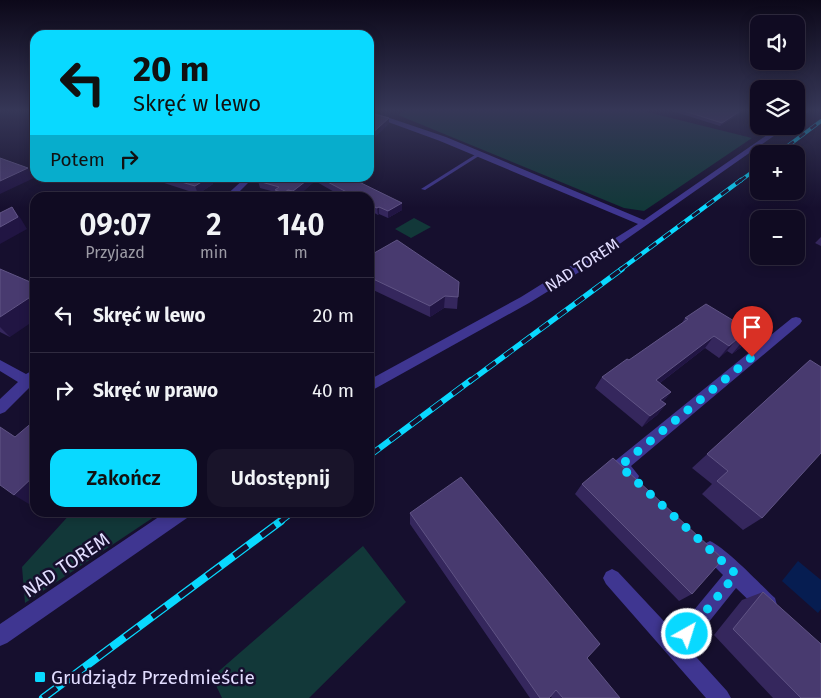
<!DOCTYPE html>
<html lang="pl">
<meta charset="utf-8">
<style>
body{margin:0;font-family:"Fira Sans",sans-serif;background:#19142a;color:#f1f3f6;height:100vh;display:flex;flex-direction:column;font-size:19px;white-space:nowrap}
*{box-sizing:border-box;margin:0}
p{font-size:16px;color:#9c9ba5}
.icon{flex:none;width:28px;height:28px;fill:none;stroke:currentColor;stroke-width:2;stroke-linecap:round;stroke-linejoin:round}
.map{position:relative;flex:1;overflow:hidden}
.details{position:absolute;left:30px;top:192px;width:344px;height:325px;display:flex;flex-direction:column;background:#100b22;border-radius:15px;box-shadow:0 2px 12px #0003,0 0 0 1px #302b40}
.details>*{flex:none}
.banner{position:absolute;left:30px;top:30px;width:344px;height:152px;border-radius:15px;box-shadow:0 2px 12px #0003,0 0 0 1px #302b40;background:#09d9ff;color:#111;overflow:hidden}
.controls{position:absolute;left:750px;top:15px;display:grid;gap:10px}
.controls a{display:grid;place-items:center;width:55px;height:55px;border-radius:10px;background:#100b22;box-shadow:0 2px 12px #0003,0 0 0 1px #302b40;font-size:25px}
.pin{position:absolute;display:grid;place-items:center;width:42px;height:42px;color:#fff;margin:-51px -21px;border-radius:50% 50% 50% 0;rotate:-45deg;box-shadow:0 0 5px #0007}
.pin .icon{rotate:45deg}
.me{position:absolute;width:55px;margin:-28px;rotate:39deg;stroke-linejoin:round;filter:drop-shadow(0 0 4px #0008)}
.turn{display:flex;align-items:center;gap:18px;height:105px;padding:0 20px;font-size:22px}
.turn .icon{width:65px;height:65px;stroke-width:2.5}
.turn b{display:block;font-size:35px;line-height:42px}
.then{display:flex;align-items:center;height:48px;padding:0 20px;background:#0003;gap:10px;font-size:19px}
.eta{display:flex;justify-content:space-evenly;align-items:center;height:85px;text-align:center}
.eta b{font-size:30px;font-weight:600;line-height:35px}
.primary-button{display:flex;gap:10px;margin-top:auto;padding:10px 20px}
.primary-button a{flex:1;height:58px;border-radius:15px;background:#09d9ff;color:#111;font-size:20px;font-weight:600;line-height:58px;text-align:center}
.primary-button a+a{background:#19142a;color:#f1f3f6}
ul{padding:0;list-style:none}
li{display:flex;align-items:center;gap:15px;height:75px;padding:0 20px;border-top:1px solid #302b40}
li div{flex:1}
li b{display:block;font-size:19px}
li em{font-style:normal}
.map>svg:first-child{display:block}
</style>
<div class="map">
<svg width="821" height="698" viewBox="0 0 821 698">
<rect width="100%" height="100%" fill="#160f2e"/>
<path fill="#123839" d="M406,110h242l-1,2 105,26 -108,73 -20,-3 -226,-93z
M414,218l17,9 -20,11 -16,-9z
M72,512l88,1 -135,90 -3,-36z
M363,546l43,56 -97,96h-87l-10,-21z"/>
<path fill="#061d51" d="M798,561l23,19v29l-3,4 -36,-32z"/>
<g fill="none" stroke-linecap="round" stroke-linejoin="round">
<path fill="#3f3691" fill-rule="evenodd" d="M478,153l4,1 -57,36 -4,-1z"/>
<path fill="#3f3691" fill-rule="evenodd" d="M803,110h8l-15,11v-5z
M369,111l77,26 198,83 136,-94h8l-207,145 -52,32 -160,89v-12l152,-83 117,-73 -198,-83 -71,-26z
M245,178h8l-20,20h-10z
M796,317l4,1 2,3 -2,3 -169,142 8,10 -2,5 -6,2c-8,-3 -15,-9 -19,-17l3,-5 177,-143z
M0,360l26,14 9,-5v13l-30,30 -5,2v-15l18,-17 -18,-11z
M166,512h23l-2,6 -180,125 -7,3v-22z
M710,541c16,7 50,43 65,57l2,7 -2,7 -7,2 -7,-2 -25,-24 -48,60 39,43 4,7h-25l-100,-114 -3,-6 3,-6 6,-3 6,3 57,61 48,-58 -19,-19 -3,-6 3,-6z"/>
<g stroke="#09d9ff" stroke-width="4">
<path id="rail-far4" d="M777,154l44,-33
M740,181l19,-14"/>
</g>
<g stroke="#09d9ff" stroke-width="4.5">
<path id="rail-far3" d="M620,270l121,-90"/>
</g>
<g stroke="#09d9ff" stroke-width="5.5">
<path id="rail-far2" d="M469,382l153,-113"/>
</g>
<g stroke="#09d9ff" stroke-width="6">
<path id="rail-far1" d="M369,456l102,-76
M280,522l13,-10"/>
</g>
<g stroke="#09d9ff" stroke-width="8">
<path id="rail" d="M43,698l238,-177"/>
</g>
<use href="#rail-far4" stroke="#160f2e" stroke-width="2.5" stroke-dasharray="7" stroke-linecap="butt"/>
<use href="#rail-far3" stroke="#160f2e" stroke-width="3" stroke-dasharray="9" stroke-linecap="butt"/>
<use href="#rail-far2" stroke="#160f2e" stroke-width="4" stroke-dasharray="11" stroke-linecap="butt"/>
<use href="#rail-far1" stroke="#160f2e" stroke-width="4.5" stroke-dasharray="13" stroke-linecap="butt"/>
<use href="#rail" stroke="#160f2e" stroke-width="5.5" stroke-dasharray="17" stroke-linecap="butt"/>
</g>
<path fill="#35275d" d="M672,110h74l-26,16 -48,-15z
M156,178h55l2,6 -15,10 -40,-13z
M263,178h88l51,32 -14,8 -9,-4 -1,1 -9,-5v-12h-24l-30,-17 -14,12 14,5h-38l-1,-1 -1,-5 -15,-4 -2,-7z
M821,237v9l-6,-3z
M369,256l90,26 -2,27 -13,-1 -14,9 -61,-29z
M0,269l10,68 -10,-5z
M685,318l69,15 -10,12 -12,9 -5,-3 -8,7 -14,-10 -45,35 11,9 -8,10 3,2 -9,11 -15,12 -47,-39 7,-11 27,-17 53,-37z
M810,360l-48,158 -19,12 -41,-36 10,-10 -20,-16z
M582,484l110,110 -13,7 -104,-107z
M410,513l210,185h-68l-2,-2 -1,2h-19l-120,-174z
M763,592l58,106h-48l-59,-63 28,-35z"/>
<path fill="#211543" d="M742,110h4l-26,16 2,-3z
M389,118v6l-20,19v-7z
M28,168l6,10 -34,16v-13z
M208,178h3l2,6 -15,10 -3,-8z
M310,178h5v3l-19,17 -6,-4z
M402,203v7l-14,8v-7z
M12,207l9,12 6,10 -27,15v-17z
M379,207v7l-1,1 -1,-7z
M35,294v26l-25,17 -10,-10v-10z
M445,296l-1,12 -14,9v-11z
M754,333l-10,12 -12,9 10,-12z
M714,336l-9,12 -57,44 8,-12z
M737,339l-10,12 -8,7 10,-12z
M671,392l-9,11 -2,-3z
M666,404l-9,11 -15,12 8,-11z
M35,475v23l-6,6 -15,-9z"/>
<path fill="#483a6f" stroke="#605485" d="M681,110h61l-20,13z
M369,113l20,5 -20,18z
M0,158l28,10 -28,13z
M168,178h40l-13,8z
M263,178h47l-17,13 -5,-1 -4,3 -9,-3 4,-3 -21,-6z
M320,178h31l51,25 -14,8 -9,-4 -2,1 -8,-4v-6h-11z
M288,190l27,8h-37z
M12,207l6,10 -18,10v-14z
M397,240l62,42 -1,15 -13,-1 -15,10 -61,-29v-21z
M0,269l35,15v10l-35,23z
M706,304l48,29 -12,9 -5,-3 -8,7 -15,-10 -58,44 15,12 -11,8 6,4 -16,12 -48,-39 25,-18 2,1 59,-41 -3,-1z
M810,360l11,7v86l-59,65 -45,-37 11,-10 -21,-17z
M34,421l1,1v53l-21,20 -14,-10v-58l15,10z
M613,458l110,101 -31,35 -110,-110z
M461,477l139,167 -13,14 33,40h-57l-7,-8 -7,8h-9l-130,-185z
M763,592l58,52v54h-20l-68,-69z"/>
<linearGradient id="sky" x2="0" y2="1"><stop stop-color="#0c0819"/><stop offset="0.53" stop-color="#363757"/><stop offset="1" stop-color="#363757" stop-opacity="0"/></linearGradient>
<rect width="821" height="208" fill="url(#sky)"/>
<g fill="none" stroke-linecap="round" stroke-linejoin="round">
<path stroke="#09d9ff" stroke-width="9" stroke-dasharray="0 16.2" d="M687,634l49,-60 -116,-108 132,-109"/>
</g>
<rect fill="#09d9ff" stroke="#160f2e" stroke-width="2" x="34" y="671" width="12" height="12" rx="2.5"/>
<g text-anchor="middle" dominant-baseline="central" stroke-width="5" stroke-linejoin="round" paint-order="stroke">
<g font-size="16" fill="#e2ddff" stroke="#160f2e">
<text transform="translate(582 265) rotate(-33)">NAD TOREM</text>
</g>
<g font-size="19" fill="#e2ddff" stroke="#160f2e">
<text transform="translate(66 565) rotate(-34)">NAD TOREM</text>
</g>
<g font-size="19" fill="#e2ddff" stroke="#160f2e" text-anchor="start">
<text x="51" y="677">Grudziądz Przedmieście</text>
</g>
</g>
</svg>
<div class="controls">
<a><svg class="icon" aria-label="sound" viewBox="0 0 24 24"><path d="M4 9h4l5-4v14l-5-4H4zM17 9q2 3 0 6"/></svg></a>
<a><svg class="icon" aria-label="layers" viewBox="0 0 24 24"><path d="M12 4l9 5-9 5-9-5zM3 14l9 5 9-5"/></svg></a>
<a>+</a>
<a>−</a>
</div>
<div class="pin" style="left:752px;top:357px;background:#d93025"><svg class="icon" aria-label="arrive" viewBox="0 0 24 24"><path d="M6 21V4h12l-3 4 3 4H6"/></svg></div>
<svg class="me" style="left:687px;top:634px" viewBox="-20 -20 40 40"><circle r="17" fill="#09d9ff" stroke="#fff" stroke-width="3"/><path d="M0-11L8 9 0 5-8 9z" fill="#fff"/></svg>
<div class="banner">
<div class="turn"><svg class="icon" aria-label="left" viewBox="0 0 24 24"><path d="M17 20v-9H6M10 6l-5 5 5 5"/></svg><div><b>20 m</b>Skręć w lewo</div></div>
<div class="then">Potem<svg class="icon" aria-label="right" viewBox="0 0 24 24"><path d="M7 20v-9h11M14 6l5 5-5 5"/></svg></div>
</div>
<section class="details">
<div class="eta">
<div><b>09:07</b><p>Przyjazd</p></div>
<div><b>2</b><p>min</p></div>
<div><b>140</b><p>m</p></div>
</div>
<ul>
<li><svg class="icon" aria-label="left" viewBox="0 0 24 24"><path d="M17 20v-9H6M10 6l-5 5 5 5"/></svg><div><b>Skręć w lewo</b></div><em>20 m</em></li>
<li><svg class="icon" aria-label="right" viewBox="0 0 24 24"><path d="M7 20v-9h11M14 6l5 5-5 5"/></svg><div><b>Skręć w prawo</b></div><em>40 m</em></li>
</ul>
<div class="primary-button"><a>Zakończ</a><a>Udostępnij</a></div>
</section>
</div>
